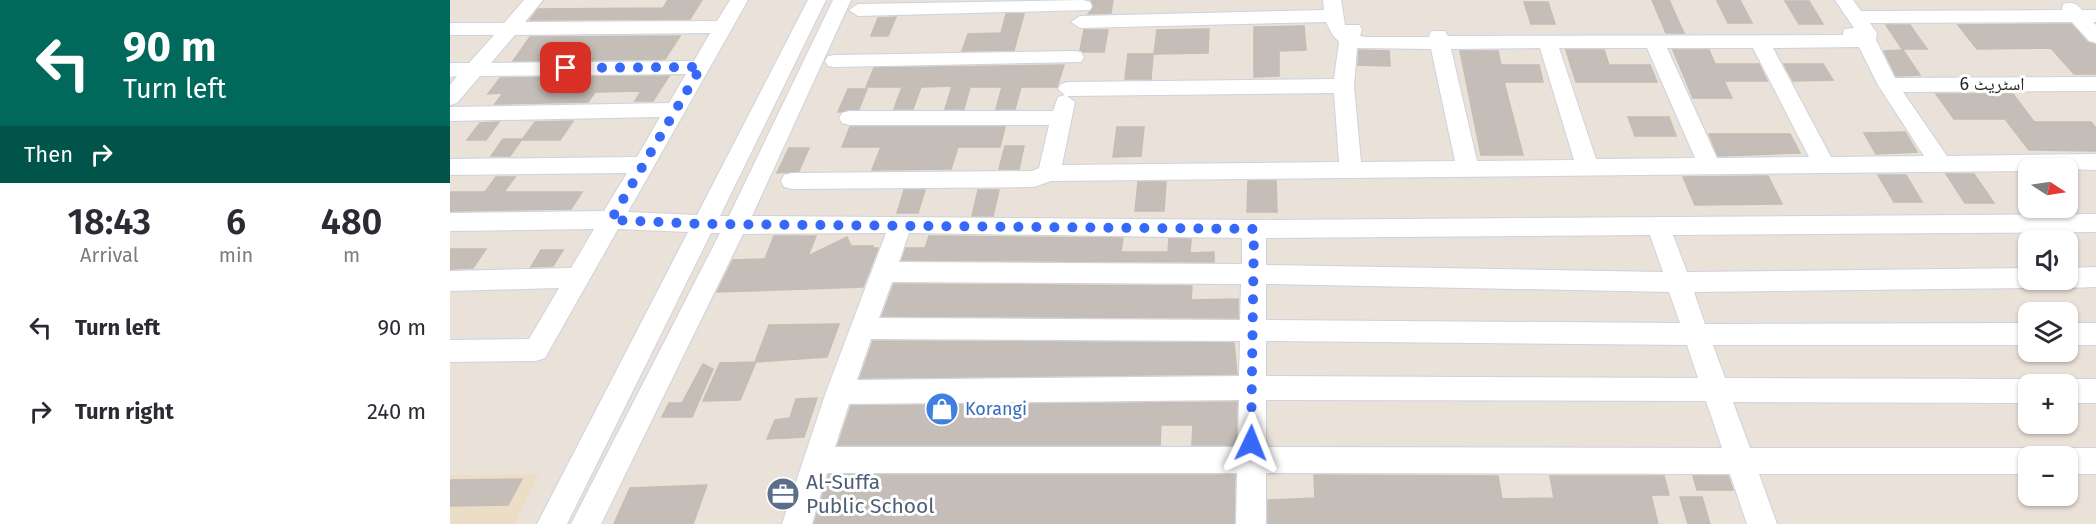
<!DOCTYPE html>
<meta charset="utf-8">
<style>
body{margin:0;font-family:"Fira Sans","Noto Naskh Arabic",sans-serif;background:#f7f7f7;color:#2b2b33;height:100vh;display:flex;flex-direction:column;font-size:22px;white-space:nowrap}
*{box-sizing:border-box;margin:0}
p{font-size:20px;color:#7c7c81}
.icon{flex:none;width:33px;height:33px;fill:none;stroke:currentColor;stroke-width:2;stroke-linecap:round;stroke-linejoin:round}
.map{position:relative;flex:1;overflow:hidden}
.panel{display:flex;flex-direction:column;background:#fff;width:450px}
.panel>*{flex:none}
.hud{background:#00695c;color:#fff;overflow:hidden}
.needle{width:39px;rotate:102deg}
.controls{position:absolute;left:1568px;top:158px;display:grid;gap:12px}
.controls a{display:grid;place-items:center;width:60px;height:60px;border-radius:12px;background:#fff;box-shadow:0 2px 4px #0004;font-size:30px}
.pin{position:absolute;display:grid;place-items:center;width:51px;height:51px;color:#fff;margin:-26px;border-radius:12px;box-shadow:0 3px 9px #0006}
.me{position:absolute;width:66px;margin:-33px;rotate:2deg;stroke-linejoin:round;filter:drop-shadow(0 0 4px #0008)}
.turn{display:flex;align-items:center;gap:21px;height:126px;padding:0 24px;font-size:27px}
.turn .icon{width:78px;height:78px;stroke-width:2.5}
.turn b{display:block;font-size:42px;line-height:51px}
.then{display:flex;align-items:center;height:57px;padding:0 24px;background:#0003;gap:12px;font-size:22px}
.eta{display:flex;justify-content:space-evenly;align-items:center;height:102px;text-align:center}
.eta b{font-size:36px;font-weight:600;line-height:42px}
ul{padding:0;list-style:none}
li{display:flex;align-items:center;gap:18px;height:84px;padding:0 24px}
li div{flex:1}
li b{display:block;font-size:22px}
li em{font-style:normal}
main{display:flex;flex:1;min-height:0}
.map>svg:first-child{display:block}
</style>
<main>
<section class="panel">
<div class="hud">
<div class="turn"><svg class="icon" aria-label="left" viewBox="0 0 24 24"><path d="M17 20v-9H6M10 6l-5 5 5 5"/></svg><div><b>90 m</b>Turn left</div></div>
<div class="then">Then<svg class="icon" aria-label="right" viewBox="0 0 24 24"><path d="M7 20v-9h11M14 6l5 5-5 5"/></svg></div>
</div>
<div class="eta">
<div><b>18:43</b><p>Arrival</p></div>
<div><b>6</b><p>min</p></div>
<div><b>480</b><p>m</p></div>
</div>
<ul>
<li><svg class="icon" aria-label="left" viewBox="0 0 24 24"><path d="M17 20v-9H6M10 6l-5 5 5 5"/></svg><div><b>Turn left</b></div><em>90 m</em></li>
<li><svg class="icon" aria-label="right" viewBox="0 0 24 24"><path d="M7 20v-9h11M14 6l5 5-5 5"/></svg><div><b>Turn right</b></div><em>240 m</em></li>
</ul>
</section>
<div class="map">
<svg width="1646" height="524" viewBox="0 0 1646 524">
<rect width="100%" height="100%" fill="#eae1d8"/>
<path fill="#ecddc6" d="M89,474l-25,50h-64v-49z"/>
<path fill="#c5beb8" stroke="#c5bdb2" stroke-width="1.5" d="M218,0h34l-12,19 -160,1 8,-11 125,-1z
M641,0h22l-2,13 -23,1 6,-7z
M1202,0h17l15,33h-18z
M1290,0l12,23h-24l-11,-22z
M1335,1h24l14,23h-24z
M1074,2h24l7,22h-24z
M556,14h18l-10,36 -52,1 6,-17 33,-1z
M446,17l-8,19h-17l7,-18z
M1621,24l16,18 9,3v29h-22l-23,-26 -74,1 -19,-24z
M1436,25h24l17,24h-25z
M854,26l2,24 -27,1v25l-25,1v-50z
M759,29l-1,24 -54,1 3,-24z
M634,30h24l-4,22h-20l-4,-2z
M230,36l-15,23 -152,2 17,-24z
M909,50l30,1 1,15 -32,-1z
M1116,50h38l5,15h41l7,17h-81z
M1223,50h36l6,14h44l8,17h-43l8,17h-39z
M1453,50l17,25 -24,1 -12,-25z
M1010,51h38l3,14h38l4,17h-39l19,73h-42z
M678,54h25l-2,25h-26z
M1334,64h39l10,16 -40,1z
M614,65l-7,22h-36l-6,22h-19l6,-22h-32l-6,22h-19l7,-23 -31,1 -8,22h-19l8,-22h-36l8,-19z
M219,76l-16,25h-18l6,-10 -46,1 -7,10 -93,2 8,-11 -15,1 12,-16z
M398,89h19l-8,20 -21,3z
M1486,94h77l21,28h57l5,6v23l-67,-1 -24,-31h-51z
M1178,117h41l7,19h-41z
M123,121l-13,19h-38l13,-18z
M49,122l-13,18h-19l13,-17z
M400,127h155l-5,20h-42l-7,22 -79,1 9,-23h-39z
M667,127h27l-3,29 -28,1z
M1455,132l12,20 -41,2 -12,-21z
M1259,134h81l10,19 -82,3z
M53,139h19l-12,17h-19z
M555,146h19l-5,23h-20z
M339,148h20l-10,23 -22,2z
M1496,174h28l20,29h-29z
M1428,175h28l16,27h-28z
M1318,176l14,28 -87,1 -12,-28z
M46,177h19l-11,15h78l-11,17 -121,2v-19h35z
M798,181h28l1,31h-30z
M688,182h28l-2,29h-29z
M454,190h21l-7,23h-21z
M528,190h21l-6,26h-21z
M324,236h42l-8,20 39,-19 4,9h22l-1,2h6l-15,39 -146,5 16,-32 32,-1z
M479,236l194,2 -2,14h47l1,-13h22l-1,14 24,-1v10l-312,-2 4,-12h19z
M0,249h36l-13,19 -23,1z
M91,250h22l-10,16 -22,1z
M444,284l298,2 -1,14 47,-1v19l-356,-2z
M389,324l-12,33 -72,5 14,-37z
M423,341l361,2 3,31 -377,4z
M306,362l-16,38 -37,1 17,-38z
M253,364l10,5 -21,48h-30l7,-14h13z
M367,398l-13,39 -37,2 8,-19 15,-2 6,-19z
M787,402l-1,43h-44l1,-20h-32l-1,20h-322l13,-39z
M379,475h406l-1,49h-420z
M864,475l184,1 4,23 52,-1 -4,-22h114l5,19h-18l7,29h-390v-24l47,-2z
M1243,476h35l5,14h-36z
M72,479l-14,26 -58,1v-26z
M257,485l-14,39h-79l16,-36z
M1230,497h22l8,27h-22z"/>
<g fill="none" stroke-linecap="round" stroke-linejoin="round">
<g stroke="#cdd2e0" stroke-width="2">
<path id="minor" d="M74,0h19l-18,22 192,-1 13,-21h18l-120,212 69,3 111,-215h18l-106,216h9l104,-216h18l-99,216 502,4 842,-6v18l-423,3 14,37 341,-4v11h12l-3,6 -9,3 -334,4 11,32 323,-1v22h-315l12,33 303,1 10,5h-10v19l-295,-1 17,46h278l10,4 2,4h-12v18h-269l18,50h-30l-17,-50 -464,-1v51h-30l1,-51h-410l-15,51h-30l44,-132 60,-159 -143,1 -142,290h-30l149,-291h-9l-144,291h-30l151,-292 -70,-3 -73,129 -9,3 -86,1v-22l79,-1 30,-51 -109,3v-20l121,-3 23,-39 -144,2v-18l154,-2 23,-38 -177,2v-16l187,-2 23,-40 -210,4v-14l219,-4 17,-29 -206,2 -23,27 -7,2v-20l7,-9 -7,1v-14h19l25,-28h-44v-12h54zM260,33l-16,28 -203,2 24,-28zM459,233l333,5v26l-343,-2zM1200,235l13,37 -397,-7v-27zM442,282l349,2 -1,36 -361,-2zM816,284l403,8 11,31 -414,-3zM421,339l369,2 -1,35 -382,4zM816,341l421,4 11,33 -432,-2zM789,400l-1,47h-403l14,-43zM816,400l440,1 16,47 -456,-1z
M633,0l7,2 2,4 -2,4 -232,6 -9,-6 9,-6z
M873,0h18l4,25h14l3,4 -2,7 5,1h64l2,-6h14l3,5 395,-1 1,-6 10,-1 -19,-28h18l8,11 201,-1 1,-6c9,-2 13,-1 19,6h14v12h-3l3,3v18l-7,-2 -17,-19 -202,1 7,10 -1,7 19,38 201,-1v14l-193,1 44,64 149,-2v16l-68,-2v3l-977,10 -17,6 -242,2 -8,-2 -3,-6 3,-6 8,-2 240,-2 7,-3 10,-43h-200l-7,-2 -3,-5 3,-5 7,-2h204l5,-14 7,-2 -7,-6 3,-5 7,-2 266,-3 5,-37 -7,-8 -6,-12 -246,6 -9,-6 9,-6 244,-6zM1409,47l19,38 46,71 -93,1 -58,-109zM907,48l74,1 24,112 -94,1 -7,-76zM1090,48l34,112 -97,1 -26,-112zM1109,48h88l48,110 -99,1zM1217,48h86l56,109 -92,1zM884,93l5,69 -277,3 13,-63 -8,-6z
M624,51l7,1 3,5 -3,5 -246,5 -7,-1 -3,-5 3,-5 7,-1z
M1646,267v20l-29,1 -9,-3 -3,-6h12v-11z
M1617,323h29v22h-29z
M1617,379h29v24h-29v-19h-10z
M1617,448h29v26h-29v-18h-12l2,-4z"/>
</g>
<use href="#minor" fill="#fff" fill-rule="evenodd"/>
</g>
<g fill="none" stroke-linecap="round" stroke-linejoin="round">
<path stroke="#3668f9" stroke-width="10" stroke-dasharray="0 18" d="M116,68l135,-1 -90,153 92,4 551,5 -3,214"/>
</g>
<defs>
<g id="shop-disc" transform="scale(1.725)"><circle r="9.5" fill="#3f7fe0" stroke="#fff"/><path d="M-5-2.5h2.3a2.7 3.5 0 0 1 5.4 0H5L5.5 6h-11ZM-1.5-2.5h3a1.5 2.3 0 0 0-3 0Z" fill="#fff"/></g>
<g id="office-disc" transform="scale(1.725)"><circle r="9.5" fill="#5c6f8a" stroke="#fff"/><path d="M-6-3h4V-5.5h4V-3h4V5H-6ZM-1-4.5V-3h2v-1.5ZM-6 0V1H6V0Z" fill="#fff"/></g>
</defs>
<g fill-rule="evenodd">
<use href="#shop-disc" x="492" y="409"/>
<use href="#office-disc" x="333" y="494"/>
</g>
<g text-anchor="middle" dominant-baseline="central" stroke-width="6" stroke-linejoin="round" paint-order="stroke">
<g font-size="18" fill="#272727" stroke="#fff">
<text x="1542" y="84">اسٹریٹ 6</text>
</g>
<g font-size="18" fill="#366cbe" stroke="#fff" text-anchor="start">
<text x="515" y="409">Korangi</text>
</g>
<g font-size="21" fill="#4e5e75" stroke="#fff" text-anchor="start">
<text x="356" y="482">Al-Suffa<tspan x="356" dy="24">Public School</tspan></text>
</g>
</g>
</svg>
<div class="controls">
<a><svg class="needle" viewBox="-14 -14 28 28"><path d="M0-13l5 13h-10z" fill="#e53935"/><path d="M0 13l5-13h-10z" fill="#7c7c81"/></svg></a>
<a><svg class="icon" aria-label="sound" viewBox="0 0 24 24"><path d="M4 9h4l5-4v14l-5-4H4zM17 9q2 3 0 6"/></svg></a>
<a><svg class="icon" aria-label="layers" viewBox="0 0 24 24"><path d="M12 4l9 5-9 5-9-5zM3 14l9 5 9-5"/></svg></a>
<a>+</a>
<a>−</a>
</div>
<div class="pin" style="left:116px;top:68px;background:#d93025"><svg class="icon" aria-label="arrive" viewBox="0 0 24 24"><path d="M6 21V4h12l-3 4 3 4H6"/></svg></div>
<svg class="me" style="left:801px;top:443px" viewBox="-20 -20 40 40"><path d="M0-17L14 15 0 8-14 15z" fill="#3668f9" stroke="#fff" stroke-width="4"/></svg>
</div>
</main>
